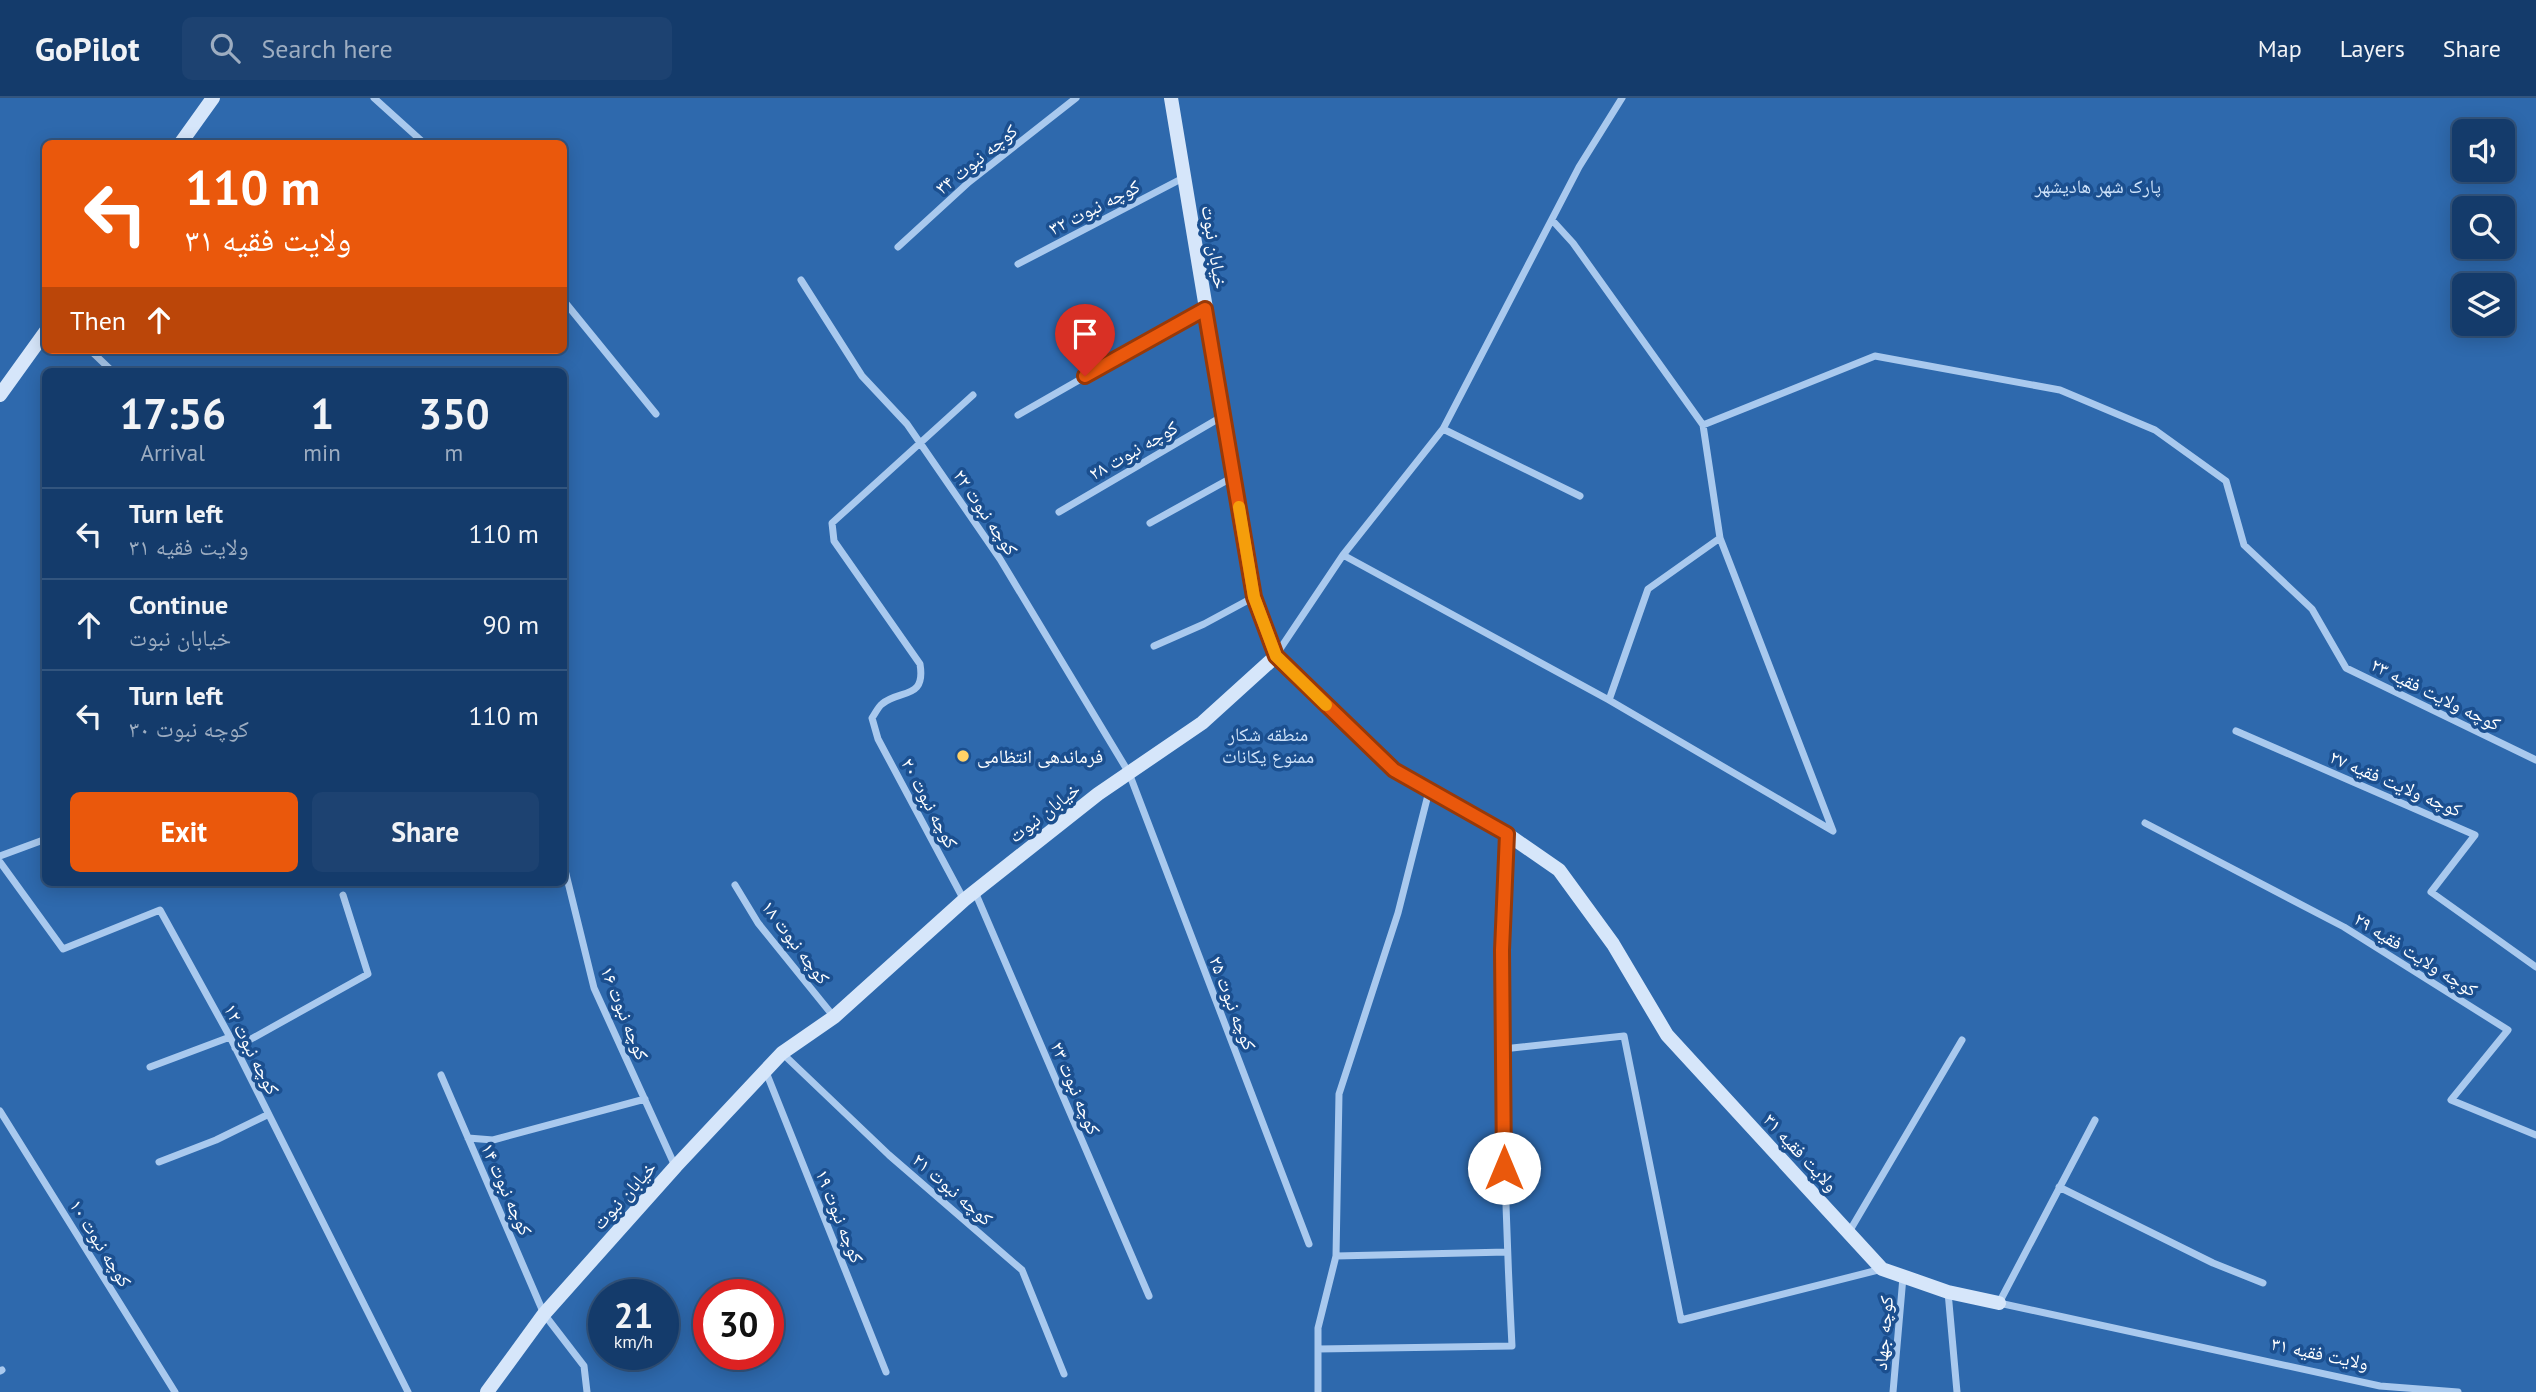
<!DOCTYPE html>
<meta charset="utf-8">
<style>
body{margin:0;font-family:"PT Sans","Noto Naskh Arabic",sans-serif;background:#1d4271;color:#f1f3f6;height:100vh;display:flex;flex-direction:column;font-size:26px;white-space:nowrap}
*{box-sizing:border-box;margin:0}
p{font-size:23px;color:#9dadc1}
.icon{flex:none;width:38px;height:38px;fill:none;stroke:currentColor;stroke-width:2;stroke-linecap:round;stroke-linejoin:round}
.map{position:relative;flex:1;overflow:hidden}
.side{position:absolute;left:42px;top:270px;width:525px;height:518px;display:flex;flex-direction:column;background:#143b6b;border-radius:10px;box-shadow:0 4px 18px #0003,0 0 0 2px #33557e}
.side>*{flex:none}
.top-card{position:absolute;left:42px;top:42px;width:525px;height:214px;border-radius:10px;box-shadow:0 4px 18px #0003,0 0 0 2px #33557e;background:#ea580c;color:#fff;overflow:hidden}
.fabs{position:absolute;left:2452px;top:21px;display:grid;gap:14px}
.fabs a{display:grid;place-items:center;width:63px;height:63px;border-radius:10px;background:#143b6b;box-shadow:0 4px 18px #0003,0 0 0 2px #33557e;font-size:35px}
.speed{position:absolute;left:588px;top:1181px;display:flex;gap:14px;font-size:35px;font-weight:700;text-align:center}
.speed>*{display:grid;place-content:center;width:91px;height:91px;border-radius:50%;background:#143b6b;box-shadow:0 4px 18px #0003,0 0 0 2px #33557e;line-height:1}
.speed small{font-size:18px;font-weight:400}
.speed .limit{border:10px solid #d22;background:#fff;color:#111}
.pin{position:absolute;display:grid;place-items:center;width:60px;height:60px;color:#fff;margin:-72px -30px;border-radius:50% 50% 50% 0;rotate:-45deg;box-shadow:0 0 7px #0007}
.pin .icon{rotate:45deg}
.me{position:absolute;width:77px;margin:-38px;rotate:0deg;stroke-linejoin:round;filter:drop-shadow(0 0 5px #0008)}
.turn{display:flex;align-items:center;gap:24px;height:147px;padding:0 28px;font-size:32px}
.turn .icon{width:91px;height:91px;stroke-width:2.5}
.turn b{display:block;font-size:49px;line-height:60px}
.then{display:flex;align-items:center;height:66px;padding:0 28px;background:#0003;gap:14px;font-size:26px}
.eta{display:flex;justify-content:space-evenly;align-items:center;height:119px;text-align:center}
.eta b{font-size:42px;font-weight:800;line-height:49px}
.cta{display:flex;gap:14px;margin-top:auto;padding:14px 28px}
.cta a{flex:1;height:80px;border-radius:10px;background:#ea580c;color:#fff;font-size:28px;font-weight:800;line-height:80px;text-align:center}
.cta a+a{background:#1d4271;color:#f1f3f6}
ul{padding:0;list-style:none}
li{display:flex;align-items:center;gap:21px;height:91px;padding:0 28px;border-top:2px solid #33557e}
li div{flex:1}
li b{display:block;font-size:26px}
li em{font-style:normal}
header{display:flex;align-items:center;gap:42px;box-sizing:border-box;height:98px;padding:0 35px;background:#143b6b;border-bottom:2px solid #33557e}
header strong{font-size:33px}
nav{display:flex;gap:38px;margin-inline-start:auto;font-size:24px}
.search{width:490px;height:63px;background:#1d4271;display:flex;align-items:center;gap:18px;box-sizing:border-box;padding:0 24px;border-radius:10px;color:#9dadc1;font-size:26px}
.map>svg:first-child{display:block}
</style>
<header>
<strong>GoPilot</strong>
<div class="search"><svg class="icon" aria-label="search" viewBox="0 0 24 24"><circle cx="10" cy="10" r="6"/><path d="M15 15l6 6"/></svg>Search here</div>
<nav><a>Map</a><a>Layers</a><a>Share</a></nav>
</header>
<div class="map">
<svg width="2536" height="1294" viewBox="0 0 2536 1294">
<rect width="100%" height="100%" fill="#1b4f8f"/>
<path fill="#2e69ad" fill-rule="evenodd" d="M0,0h2536v1294h-2536zM2464,33h38v39h-38zM46,46h518v206h-518zM2464,110h38v39h-38zM2464,187h38v39h-38zM46,273h518v511h-518zM604,1197h59v59h-59zM709,1197h59v59h-59z"/>
<g fill="none" stroke-linecap="round" stroke-linejoin="round">
<path stroke="#a9c9ee" stroke-width="7" d="M374,0l51,46
M898,149l71,-65 107,-84
M1018,166l165,-86
M801,182l61,96 45,48 93,135 129,214 180,471
M564,203l92,113
M90,252l22,21
M1018,317l187,-107
M1703,327l172,-69 185,34 95,40 71,51 18,64 68,64 34,59 190,92
M1443,331l137,67
M1059,414l164,-96
M1150,425l83,-46
M1343,457l266,145 224,131 -113,-293 -17,-113 -130,-182 -21,-23
M1154,548l50,-22 50,-27
M1276,557l67,-100 100,-126 136,-262 43,-69
M44,580l2,3
M1609,602l39,-111 72,-51
M2236,633l239,104 -44,57 105,75
M2145,725l199,104 164,103 -57,70 85,35
M0,758l46,-17
M0,764l63,87 97,-39 70,127 178,355
M564,768l30,122 81,178
M735,787l23,38 76,94
M975,794l174,404
M964,802l-86,-161 -6,-21c3,-4 6,-11 10,-14 18,-15 44,-4 38,-40l-86,-123 -2,-18 141,-128
M235,950l133,-74 -25,-79
M1503,951l121,-13 57,284 201,-51
M782,955l107,102 133,115 42,104
M150,969l80,-30
M766,974l120,300
M441,977l103,239 40,52 3,26
M0,1013l175,281
M2095,1022l-96,183 381,83 78,6
M468,1040l25,2 152,-41
M159,1064l57,-22 51,-25
M2059,1089l154,76 50,20
M1849,1134l113,-192
M1336,1158l171,-4
M1948,1194l9,100
M1318,1251l194,-3c-9,-170 -12,-340 -5,-511
M0,1273l2,-1
M1318,1294v-64l18,-72 3,-162 59,-181 31,-122
M1893,1294l10,-115"/>
<path stroke="#d6e6fa" stroke-width="14" d="M1171,0l83,499 22,59 118,114 113,64 52,36 54,74 54,91 215,234 66,23 51,11
M180,46l33,-46
M0,297l46,-64
M487,1294l57,-78 132,-148 106,-113 52,-36 130,-117 134,-106 104,-71 74,-67"/>
</g>
<g fill="none" stroke-linecap="round" stroke-linejoin="round">
<g stroke="#983908" stroke-width="18">
<path id="route" d="M1085,278l120,-67 49,288 22,59 118,114 113,64 -5,116 2,218"/>
</g>
<use href="#route" stroke="#ea580c" stroke-width="12"/>
<path stroke="#f59e0b" stroke-width="12" d="M1239,409l15,90 22,59 50,49"/>
</g>
<circle fill="#ffd166" stroke="#1b4f8f" stroke-width="2.5" cx="963" cy="658" r="7"/>
<g text-anchor="middle" dominant-baseline="central" stroke-width="7" stroke-linejoin="round" paint-order="stroke">
<g font-size="19" fill="#fff" stroke="#1b4f8f">
<text transform="translate(976 61) rotate(-39)">کوچه نبوت ۳۴</text>
<text transform="translate(1094 109) rotate(-27)">کوچه نبوت ۳۲</text>
<text transform="translate(1215 149) rotate(81)">خیابان نبوت</text>
<text transform="translate(1133 352) rotate(-30)">کوچه نبوت ۲۸</text>
<text transform="translate(986 414) rotate(56)">کوچه نبوت ۲۲</text>
<text transform="translate(2436 596) rotate(26)">کوچه ولایت فقیه ۲۳</text>
<text transform="translate(2396 685) rotate(23)">کوچه ولایت فقیه ۲۷</text>
<text transform="translate(930 705) rotate(62)">کوچه نبوت ۲۰</text>
<text transform="translate(1044 714) rotate(-38)">خیابان نبوت</text>
<text transform="translate(796 844) rotate(53)">کوچه نبوت ۱۸</text>
<text transform="translate(2416 856) rotate(32)">کوچه ولایت فقیه ۲۹</text>
<text transform="translate(1233 905) rotate(69)">کوچه نبوت ۲۵</text>
<text transform="translate(625 915) rotate(68)">کوچه نبوت ۱۶</text>
<text transform="translate(252 951) rotate(63)">کوچه نبوت ۱۲</text>
<text transform="translate(1076 990) rotate(67)">کوچه نبوت ۲۳</text>
<text transform="translate(1801 1054) rotate(47)">ولایت فقیه ۳۱</text>
<text transform="translate(507 1091) rotate(66)">کوچه نبوت ۱۴</text>
<text transform="translate(953 1091) rotate(41)">کوچه نبوت ۲۱</text>
<text transform="translate(624 1097) rotate(-48)">خیابان نبوت</text>
<text transform="translate(840 1118) rotate(68)">کوچه نبوت ۱۹</text>
<text transform="translate(101 1145) rotate(58)">کوچه نبوت ۱۰</text>
<text transform="translate(1883 1235) rotate(-85)">کوچه جهاد</text>
<text transform="translate(2320 1255) rotate(12)">ولایت فقیه ۳۱</text>
</g>
<g font-size="19" fill="#cfe3fa" stroke="#1b4f8f">
<text x="2098" y="88">پارک شهر هادیشهر</text>
<text x="1268" y="636">منطقه شکار<tspan x="1268" dy="22">ممنوع یکانات</tspan></text>
</g>
<g font-size="19" fill="#fff" stroke="#1b4f8f" text-anchor="start">
<text x="977" y="658">فرماندهی انتظامی</text>
</g>
</g>
</svg>
<div class="fabs">
<a><svg class="icon" aria-label="sound" viewBox="0 0 24 24"><path d="M4 9h4l5-4v14l-5-4H4zM17 9q2 3 0 6"/></svg></a>
<a><svg class="icon" aria-label="search" viewBox="0 0 24 24"><circle cx="10" cy="10" r="6"/><path d="M15 15l6 6"/></svg></a>
<a><svg class="icon" aria-label="layers" viewBox="0 0 24 24"><path d="M12 4l9 5-9 5-9-5zM3 14l9 5 9-5"/></svg></a>
</div>
<div class="speed"><div>21<small>km/h</small></div><div class="limit">30</div></div>
<div class="pin" style="left:1085px;top:278px;background:#d93025"><svg class="icon" aria-label="arrive" viewBox="0 0 24 24"><path d="M6 21V4h12l-3 4 3 4H6"/></svg></div>
<svg class="me" style="left:1504px;top:1070px" viewBox="-20 -20 40 40"><circle r="19" fill="#fff"/><path d="M0-13L10 11 0 6-10 11z" fill="#ea580c"/></svg>
<div class="top-card">
<div class="turn"><svg class="icon" aria-label="left" viewBox="0 0 24 24"><path d="M17 20v-9H6M10 6l-5 5 5 5"/></svg><div><b>110 m</b>ولایت فقیه ۳۱</div></div>
<div class="then">Then<svg class="icon" aria-label="ahead" viewBox="0 0 24 24"><path d="M12 20V5M6 11l6-6 6 6"/></svg></div>
</div>
<section class="side">
<div class="eta">
<div><b>17:56</b><p>Arrival</p></div>
<div><b>1</b><p>min</p></div>
<div><b>350</b><p>m</p></div>
</div>
<ul>
<li><svg class="icon" aria-label="left" viewBox="0 0 24 24"><path d="M17 20v-9H6M10 6l-5 5 5 5"/></svg><div><b>Turn left</b><p>ولایت فقیه ۳۱</p></div><em>110 m</em></li>
<li><svg class="icon" aria-label="ahead" viewBox="0 0 24 24"><path d="M12 20V5M6 11l6-6 6 6"/></svg><div><b>Continue</b><p>خیابان نبوت</p></div><em>90 m</em></li>
<li><svg class="icon" aria-label="left" viewBox="0 0 24 24"><path d="M17 20v-9H6M10 6l-5 5 5 5"/></svg><div><b>Turn left</b><p>کوچه نبوت ۳۰</p></div><em>110 m</em></li>
</ul>
<div class="cta"><a>Exit</a><a>Share</a></div>
</section>
</div>
